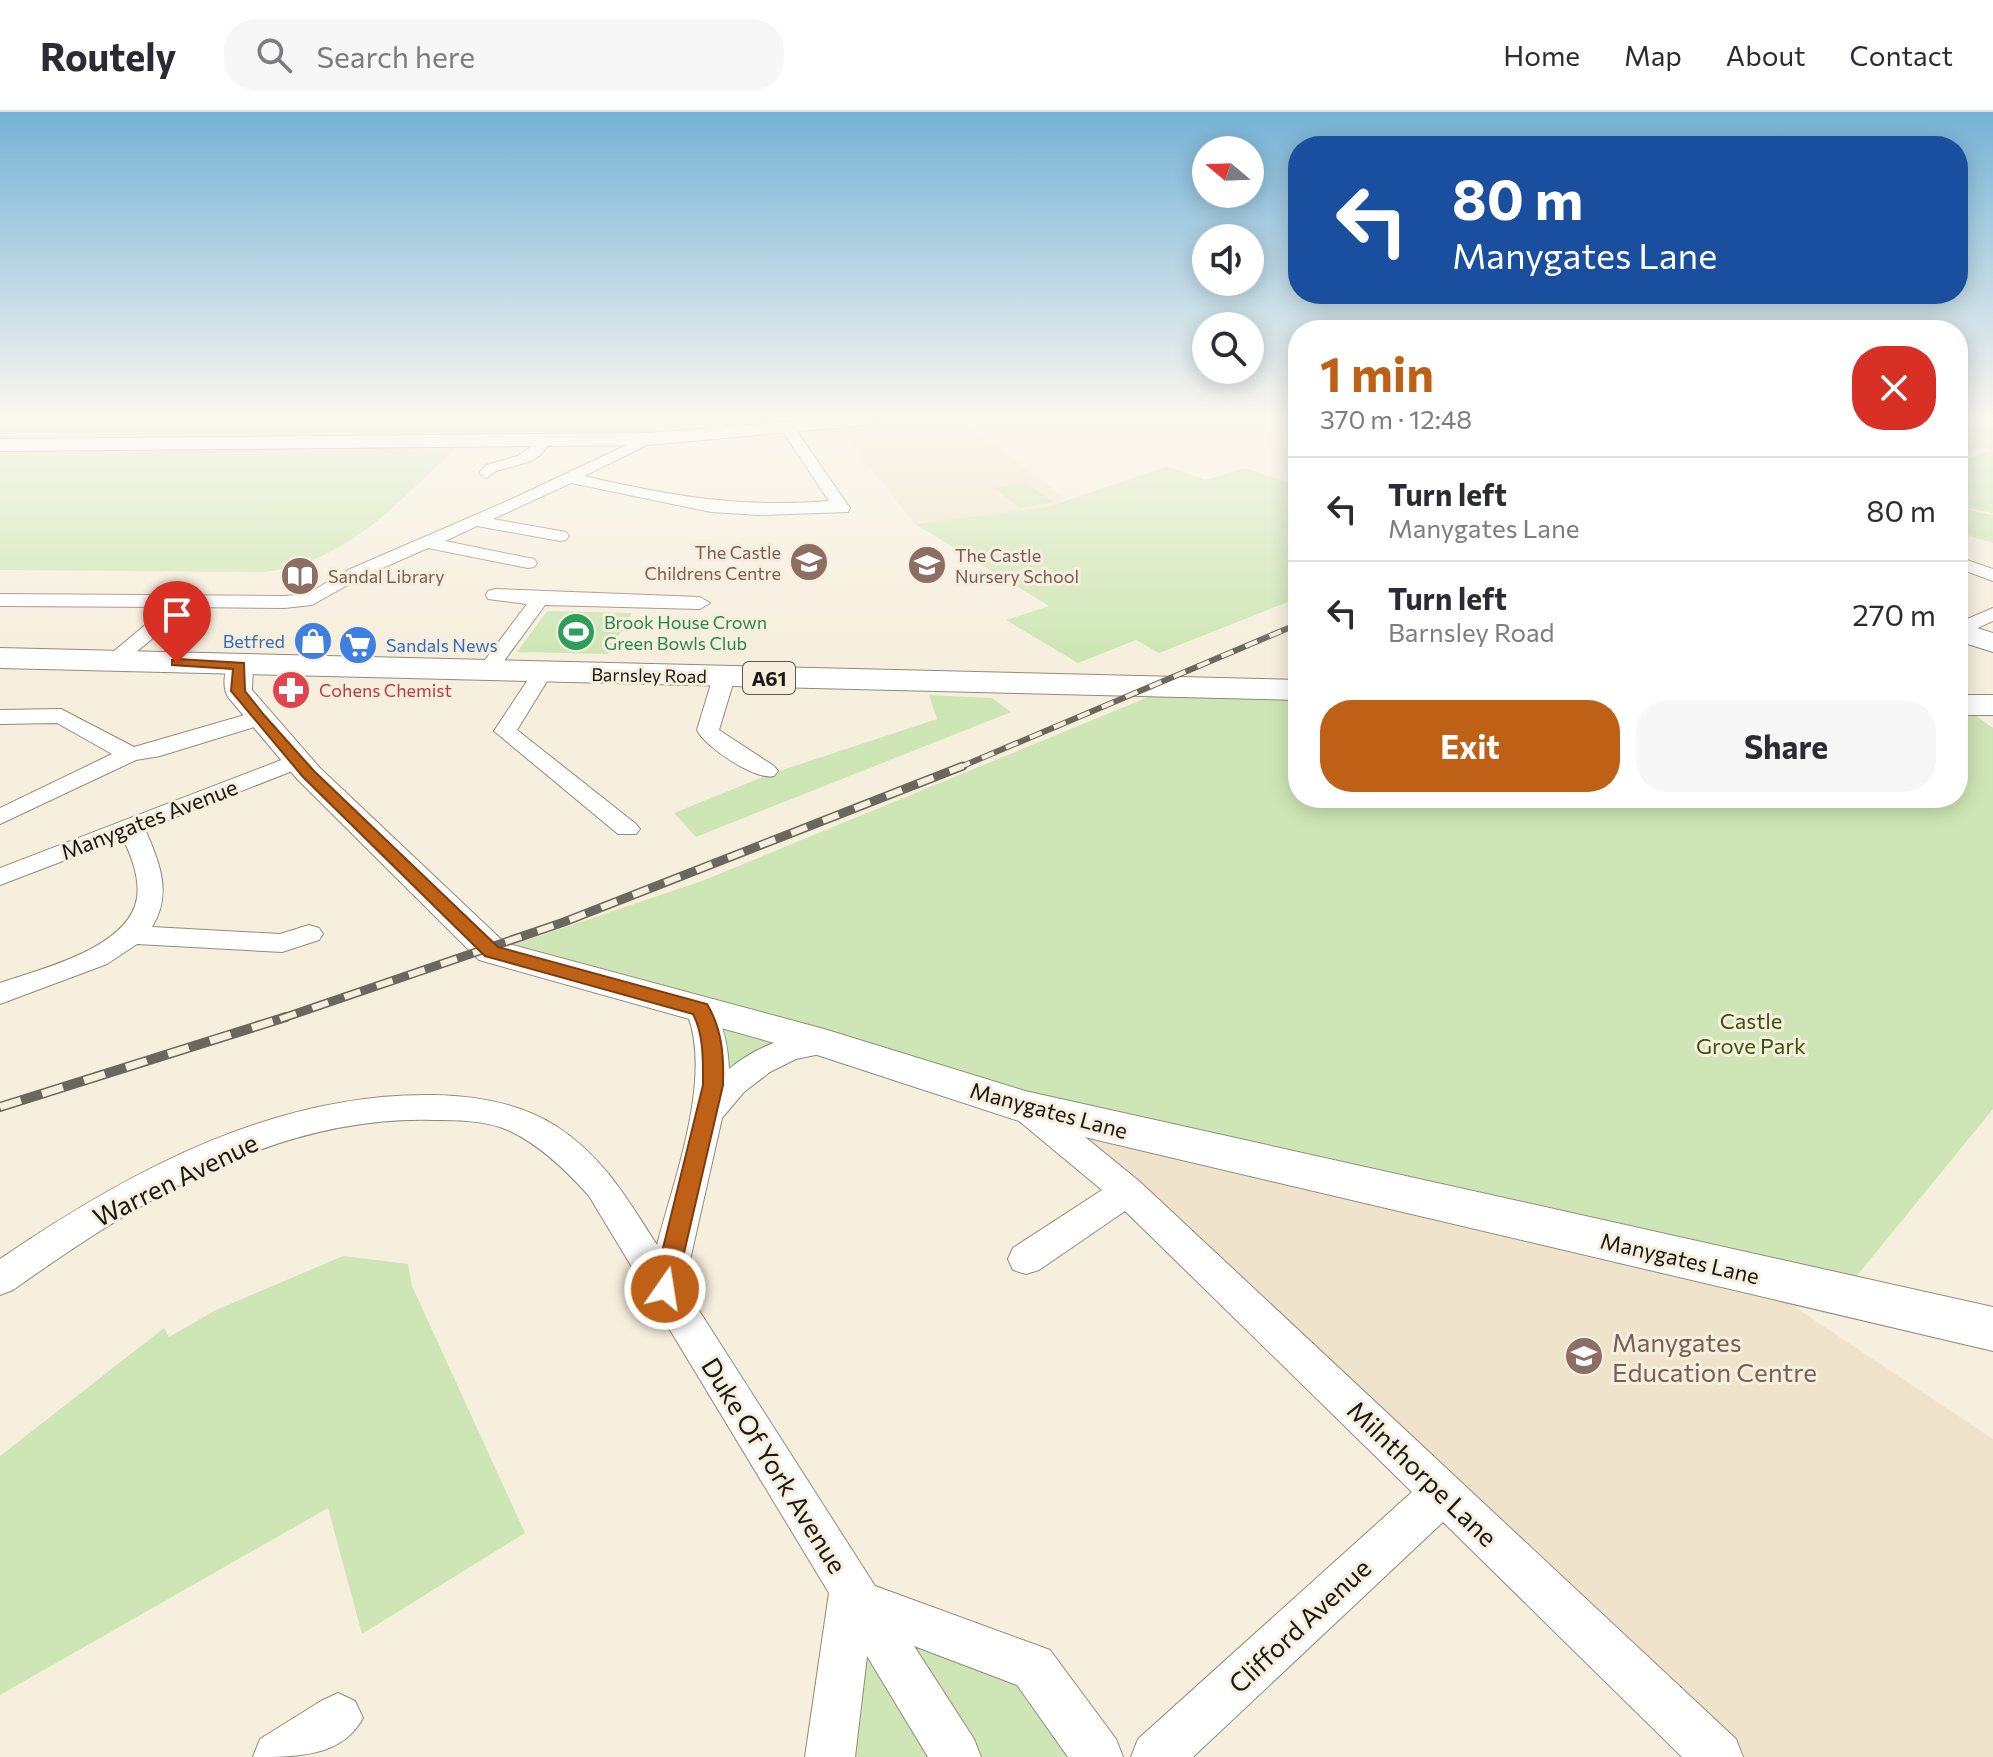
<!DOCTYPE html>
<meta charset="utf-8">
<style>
body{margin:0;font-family:Commissioner,sans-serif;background:#f7f7f7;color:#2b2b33;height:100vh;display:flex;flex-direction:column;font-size:30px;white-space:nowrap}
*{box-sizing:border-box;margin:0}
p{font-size:26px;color:#7c7c81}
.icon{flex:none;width:44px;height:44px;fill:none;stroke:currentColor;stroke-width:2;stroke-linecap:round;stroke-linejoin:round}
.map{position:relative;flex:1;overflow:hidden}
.side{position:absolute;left:1288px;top:208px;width:680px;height:488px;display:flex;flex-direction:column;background:#fff;border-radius:32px;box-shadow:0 4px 20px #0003}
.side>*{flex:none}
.guide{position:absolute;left:1288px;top:24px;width:680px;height:168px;border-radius:32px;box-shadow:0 4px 20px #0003;background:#1a4fa0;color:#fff;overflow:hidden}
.needle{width:52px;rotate:289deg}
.buttons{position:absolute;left:1192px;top:24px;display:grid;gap:16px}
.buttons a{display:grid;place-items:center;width:72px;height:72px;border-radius:50%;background:#fff;box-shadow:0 4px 20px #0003;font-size:40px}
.pin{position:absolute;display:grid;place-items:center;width:68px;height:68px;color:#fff;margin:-82px -34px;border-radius:50% 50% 50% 0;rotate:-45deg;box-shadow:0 0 8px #0007}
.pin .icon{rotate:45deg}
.me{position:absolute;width:88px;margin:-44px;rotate:13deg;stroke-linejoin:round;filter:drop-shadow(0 0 6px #0008)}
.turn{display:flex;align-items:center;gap:28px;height:168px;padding:0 32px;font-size:36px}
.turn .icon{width:104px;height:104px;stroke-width:2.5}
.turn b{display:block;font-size:56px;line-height:68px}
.round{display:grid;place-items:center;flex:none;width:84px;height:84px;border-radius:32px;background:#f7f7f7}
.overview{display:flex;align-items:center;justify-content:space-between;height:136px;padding:0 32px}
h1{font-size:48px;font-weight:700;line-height:60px;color:#be6016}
.cta{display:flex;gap:16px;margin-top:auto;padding:16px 32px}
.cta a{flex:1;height:92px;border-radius:32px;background:#be6016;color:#fff;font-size:32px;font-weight:700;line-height:92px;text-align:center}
.cta a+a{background:#f7f7f7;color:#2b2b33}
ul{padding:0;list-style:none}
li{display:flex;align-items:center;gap:24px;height:104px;padding:0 32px;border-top:2px solid #e1e1e2}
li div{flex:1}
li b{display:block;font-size:30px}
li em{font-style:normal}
header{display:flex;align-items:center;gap:48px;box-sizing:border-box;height:112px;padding:0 40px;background:#fff;border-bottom:2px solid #e1e1e2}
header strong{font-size:38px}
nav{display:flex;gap:44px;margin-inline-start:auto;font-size:28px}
.search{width:560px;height:72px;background:#f7f7f7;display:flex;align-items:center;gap:20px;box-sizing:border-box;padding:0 28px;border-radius:32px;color:#7c7c81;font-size:30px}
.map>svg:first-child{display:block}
</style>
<header>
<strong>Routely</strong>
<div class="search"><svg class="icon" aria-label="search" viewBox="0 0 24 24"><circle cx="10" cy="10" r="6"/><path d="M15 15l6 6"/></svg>Search here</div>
<nav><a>Home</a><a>Map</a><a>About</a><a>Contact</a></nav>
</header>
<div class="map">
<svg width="1993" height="1645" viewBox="0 0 1993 1645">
<rect width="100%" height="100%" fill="#f7efdd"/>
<path fill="#efe4cb" d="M869,308h92l105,79 -19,8 -132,17 -82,-102z
M1025,995l720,167 248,165v318h-275z"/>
<path fill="#cee6b5" d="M0,308h659l-11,19 -486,10 294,-1c-58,54 -108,114 -191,124l-265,-2z
M1970,308h23v93l-35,-7v-43l33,-13 -8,-3 -25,10v-33z
M1168,354l37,14 41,-12 52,18v112l-139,55 -23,-13 -58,23 -72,-43 43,-14 -134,-82 132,-17z
M1026,371l27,19 -33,6 -26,-20z
M1958,396l35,7v28l-35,-11z
M547,499l85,2 -24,41 -91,-2z
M1170,576l128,2v108h660v-93h3l32,23v381l-151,185 -1018,-251 -95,41 -22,-62 -215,-70 210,-71z
M929,583l63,3 19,14 -315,125 -22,-24 96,-39 167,-55z
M343,1144l65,8 4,22 113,247 -163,101 -34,-126 -328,187v-239l164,-128 5,9 47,-27z
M852,1478l181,77 65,90h-268z"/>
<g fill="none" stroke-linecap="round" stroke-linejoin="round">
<g stroke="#928b7b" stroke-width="2">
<path id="minor" d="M717,308h15l-17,16h-10v-6z
M786,310l5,1 59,85 -2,4 -89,3 -48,-3 -140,-29 -78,36 73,13 3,4 -3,4 -6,1 -83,-15 -32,15 89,18 3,4 -3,4 -6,1 -100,-20 -68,30 -48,27 -28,3 -94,-1 -68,57 -7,2 -10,-6 3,-4 59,-49 -167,-1v-12l284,2 23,-2 41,-24 164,-71 136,-64 7,4 -2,3 -69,34c87,20 155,32 245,25l-50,-75z
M545,325l7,4 -13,15 -11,6 -32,9 -9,7 -8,-5 7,-8 32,-9z
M1958,445l35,12v12l-35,-13z
M495,477l205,8 10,6 -10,6 -155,-4 -52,71 -7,2 -10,-6 51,-68 -39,-5 -2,-4 2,-4z
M1993,496v13l-35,16v-14z
M542,555l10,6 -35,57 119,94 4,5 -4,5h-18l-124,-103 41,-62z
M724,559l11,6 -16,53 55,36 4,5 -4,5c-18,5 -69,-29 -77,-46l16,-53z
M61,597l73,38 125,-36 11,7 -3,5 -107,33 -24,4 -136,64v-16l112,-54 -55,-31 -57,1v-14z
M297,642l8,2 4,5 -4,5 -160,63c14,33 28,64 7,98l128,7 29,-9 10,3 4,6 -4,6 -37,12 -145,-8 -30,20 -107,40v-21c41,-14 129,-35 137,-85 3,-21 -6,-42 -14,-60l-123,47v-17z
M700,887l11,3c12,21 17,42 18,67 25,-21 73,-43 106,-34l4,8 -4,8 -39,8 -26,13 -26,20 -22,26 -38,169 191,299 175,64 66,89 7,18h-55l-51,-72 -103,-39 60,93 7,18h-53l-61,-101 -12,101h-50l24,-164 -240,-397c-23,-26 -48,-50 -79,-65 -24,-11 -53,-11 -78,-11 -158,-4 -295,82 -419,170l-13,5v-36c129,-88 275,-167 435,-164 42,1 85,8 121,31 47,30 72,74 101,119 17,-66 58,-173 28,-236l4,-7z
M1025,983l12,3 102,83 597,558 7,18h-61l-239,-235 -250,235h-62l7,-18 274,-247 -287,-281 -86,59 -13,4 -13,-4 -5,-11 5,-11 89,-58 -89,-74 -4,-9 4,-9z
M338,1581l17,8 8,17c-21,39 -66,39 -110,39l7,-18 61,-38z"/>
</g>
<g stroke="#928b7b" stroke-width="2">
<path id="tertiary" d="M809,308h69l-9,5 -221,20 -648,6v-12l648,-6z
M240,545l9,2 4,6 -1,25 68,78 185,175 319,86 201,62 968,216v44l-968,-228 -211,-69 -335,-94 -181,-180 -70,-83c-6,-10 -4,-28 3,-38z"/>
</g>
<g stroke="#928b7b" stroke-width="2">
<path id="secondary" d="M1958,510l35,11v19l-35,-11z"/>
</g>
<g stroke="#928b7b" stroke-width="2">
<path id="primary" d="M0,536l1298,32v20l-1298,-32z
M1958,583h35v20h-35z"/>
</g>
<use href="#minor" fill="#fff" fill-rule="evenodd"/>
<use href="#tertiary" fill="#fff" fill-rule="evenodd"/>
<use href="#secondary" fill="#fff" fill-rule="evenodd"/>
<use href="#primary" fill="#fff" fill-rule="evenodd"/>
<g stroke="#6b675c" stroke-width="6">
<path id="rail-far2" d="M958,656l340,-144"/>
</g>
<g stroke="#6b675c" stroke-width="9">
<path id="rail-far1" d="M280,907l284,-97 399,-156"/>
</g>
<g stroke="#6b675c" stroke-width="10">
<path id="rail" d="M0,995l286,-90"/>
</g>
<use href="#rail-far2" stroke="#f7efdd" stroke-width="4" stroke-dasharray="13" stroke-linecap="butt"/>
<use href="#rail-far1" stroke="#f7efdd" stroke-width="6" stroke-dasharray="17" stroke-linecap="butt"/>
<use href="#rail" stroke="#f7efdd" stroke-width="7" stroke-dasharray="22" stroke-linecap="butt"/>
</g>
<linearGradient id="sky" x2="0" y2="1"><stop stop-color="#74b2d6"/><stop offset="0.57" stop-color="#fbf8f0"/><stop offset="1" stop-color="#fbf8f0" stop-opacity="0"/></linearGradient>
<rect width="1993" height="538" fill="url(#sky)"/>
<path fill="#be6016" stroke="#7c3e0e" stroke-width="2" d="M177,547l67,4 1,28 19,24 50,56 184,176 209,57c15,25 17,51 16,81l-49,211 -9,3 -8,-3 -4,-7 50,-204c0,-24 1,-50 -10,-71l-208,-58 -182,-179 -72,-86 2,-22 -61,-4v-5z"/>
<defs>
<g id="school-disc" transform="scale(2)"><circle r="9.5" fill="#8d6e63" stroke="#f7efdd"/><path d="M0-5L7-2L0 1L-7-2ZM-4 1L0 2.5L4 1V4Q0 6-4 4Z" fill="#fff"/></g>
<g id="library-disc" transform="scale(2)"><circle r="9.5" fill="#8d6e63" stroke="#f7efdd"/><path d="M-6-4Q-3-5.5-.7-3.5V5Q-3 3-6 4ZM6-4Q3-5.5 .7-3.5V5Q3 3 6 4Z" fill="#fff"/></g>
<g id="stadium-disc" transform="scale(2)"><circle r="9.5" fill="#2e9e5b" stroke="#f7efdd"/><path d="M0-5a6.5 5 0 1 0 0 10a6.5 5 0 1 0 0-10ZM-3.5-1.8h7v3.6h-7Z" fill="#fff"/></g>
<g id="shop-disc" transform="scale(2)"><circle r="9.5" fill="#3f7fe0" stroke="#f7efdd"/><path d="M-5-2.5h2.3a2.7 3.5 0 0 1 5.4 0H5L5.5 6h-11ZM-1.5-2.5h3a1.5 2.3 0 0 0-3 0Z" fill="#fff"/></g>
<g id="supermarket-disc" transform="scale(2)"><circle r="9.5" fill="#3f7fe0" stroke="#f7efdd"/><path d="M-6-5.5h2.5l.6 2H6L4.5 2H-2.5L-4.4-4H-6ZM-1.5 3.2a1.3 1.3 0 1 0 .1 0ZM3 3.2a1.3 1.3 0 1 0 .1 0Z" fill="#fff"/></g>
<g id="pharmacy-disc" transform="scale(2)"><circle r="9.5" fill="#e0444e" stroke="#f7efdd"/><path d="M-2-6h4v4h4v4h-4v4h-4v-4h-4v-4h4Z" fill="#fff"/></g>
<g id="university-disc" transform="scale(2)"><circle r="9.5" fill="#8d6e63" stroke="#f7efdd"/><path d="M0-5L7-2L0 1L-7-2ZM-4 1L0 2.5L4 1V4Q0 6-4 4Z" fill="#fff"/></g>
</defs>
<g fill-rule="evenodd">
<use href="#school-disc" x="809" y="450"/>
<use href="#school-disc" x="927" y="453"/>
<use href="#library-disc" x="300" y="464"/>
<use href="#stadium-disc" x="576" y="520"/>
<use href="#shop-disc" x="313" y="529"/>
<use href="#supermarket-disc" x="358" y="533"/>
<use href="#pharmacy-disc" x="291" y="578"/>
<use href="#university-disc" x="1584" y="1244"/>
</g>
<g text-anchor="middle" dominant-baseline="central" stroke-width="6" stroke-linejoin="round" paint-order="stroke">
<g font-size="18" fill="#785e54" stroke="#f7efdd" text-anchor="start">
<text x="781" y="440" text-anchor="end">The Castle<tspan x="781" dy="21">Childrens Centre</tspan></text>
<text x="955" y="443">The Castle<tspan x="955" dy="21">Nursery School</tspan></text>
<text x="328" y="464">Sandal Library</text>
</g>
<g font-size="18" fill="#27864d" stroke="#f7efdd" text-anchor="start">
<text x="604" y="510">Brook House Crown<tspan x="604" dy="21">Green Bowls Club</tspan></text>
</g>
<g font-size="18" fill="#366cbe" stroke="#f7efdd" text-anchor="end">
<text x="285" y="529">Betfred</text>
<text x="386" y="533" text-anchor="start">Sandals News</text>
</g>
<g font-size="18" fill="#1b1812" stroke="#f7efdd">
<text transform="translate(649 563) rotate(1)">Barnsley Road</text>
</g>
<g font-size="18" fill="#be3a42" stroke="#f7efdd" text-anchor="start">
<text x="319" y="578">Cohens Chemist</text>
</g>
<rect fill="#f7efdd" stroke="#5d584f" stroke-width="2" x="743" y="550" width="52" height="32" rx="6"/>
<g font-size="20" font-weight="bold" fill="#1b1812">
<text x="769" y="566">A61</text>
</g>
<g font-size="22" fill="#1b1812" stroke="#f7efdd">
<text transform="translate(149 707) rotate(-21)">Manygates Avenue</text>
<text transform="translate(1049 998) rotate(15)">Manygates Lane</text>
<text transform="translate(1680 1146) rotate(13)">Manygates Lane</text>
</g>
<g font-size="22" fill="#375407" stroke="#f7efdd">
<text x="1751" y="908">Castle<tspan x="1751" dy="25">Grove Park</tspan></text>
</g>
<g font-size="26" fill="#1b1812" stroke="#f7efdd">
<text transform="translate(175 1067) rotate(-26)">Warren Avenue</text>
<text transform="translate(775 1353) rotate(58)">Duke Of York Avenue</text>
<text transform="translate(1423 1361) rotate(44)">Milnthorpe Lane</text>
<text transform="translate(1299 1513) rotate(-43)">Clifford Avenue</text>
</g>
<g font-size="26" fill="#785e54" stroke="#f7efdd" text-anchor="start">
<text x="1612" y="1229">Manygates<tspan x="1612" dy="30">Education Centre</tspan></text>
</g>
</g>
</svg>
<div class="buttons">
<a><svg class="needle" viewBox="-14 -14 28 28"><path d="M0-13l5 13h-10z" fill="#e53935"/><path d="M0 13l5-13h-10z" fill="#7c7c81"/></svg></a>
<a><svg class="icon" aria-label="sound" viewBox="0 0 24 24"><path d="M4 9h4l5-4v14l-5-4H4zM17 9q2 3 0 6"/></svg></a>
<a><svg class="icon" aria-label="search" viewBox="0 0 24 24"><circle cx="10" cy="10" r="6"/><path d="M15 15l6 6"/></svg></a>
</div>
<div class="pin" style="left:177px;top:551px;background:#d93025"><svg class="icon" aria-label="arrive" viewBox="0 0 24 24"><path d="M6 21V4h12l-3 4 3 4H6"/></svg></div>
<svg class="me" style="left:665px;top:1177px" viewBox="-20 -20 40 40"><circle r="17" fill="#be6016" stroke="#fff" stroke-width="3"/><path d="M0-11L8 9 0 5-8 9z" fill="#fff"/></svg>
<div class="guide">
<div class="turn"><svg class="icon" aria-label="left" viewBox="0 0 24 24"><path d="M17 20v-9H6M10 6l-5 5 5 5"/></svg><div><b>80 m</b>Manygates Lane</div></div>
</div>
<section class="side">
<div class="overview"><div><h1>1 min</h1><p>370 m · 12:48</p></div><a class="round" style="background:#d93025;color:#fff"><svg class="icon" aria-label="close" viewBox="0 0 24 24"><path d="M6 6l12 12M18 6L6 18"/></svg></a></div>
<ul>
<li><svg class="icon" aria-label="left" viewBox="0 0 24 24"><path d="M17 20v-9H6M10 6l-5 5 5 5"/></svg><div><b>Turn left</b><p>Manygates Lane</p></div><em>80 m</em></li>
<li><svg class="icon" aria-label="left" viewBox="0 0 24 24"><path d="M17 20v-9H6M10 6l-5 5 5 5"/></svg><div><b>Turn left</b><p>Barnsley Road</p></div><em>270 m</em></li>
</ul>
<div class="cta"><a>Exit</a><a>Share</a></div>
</section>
</div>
